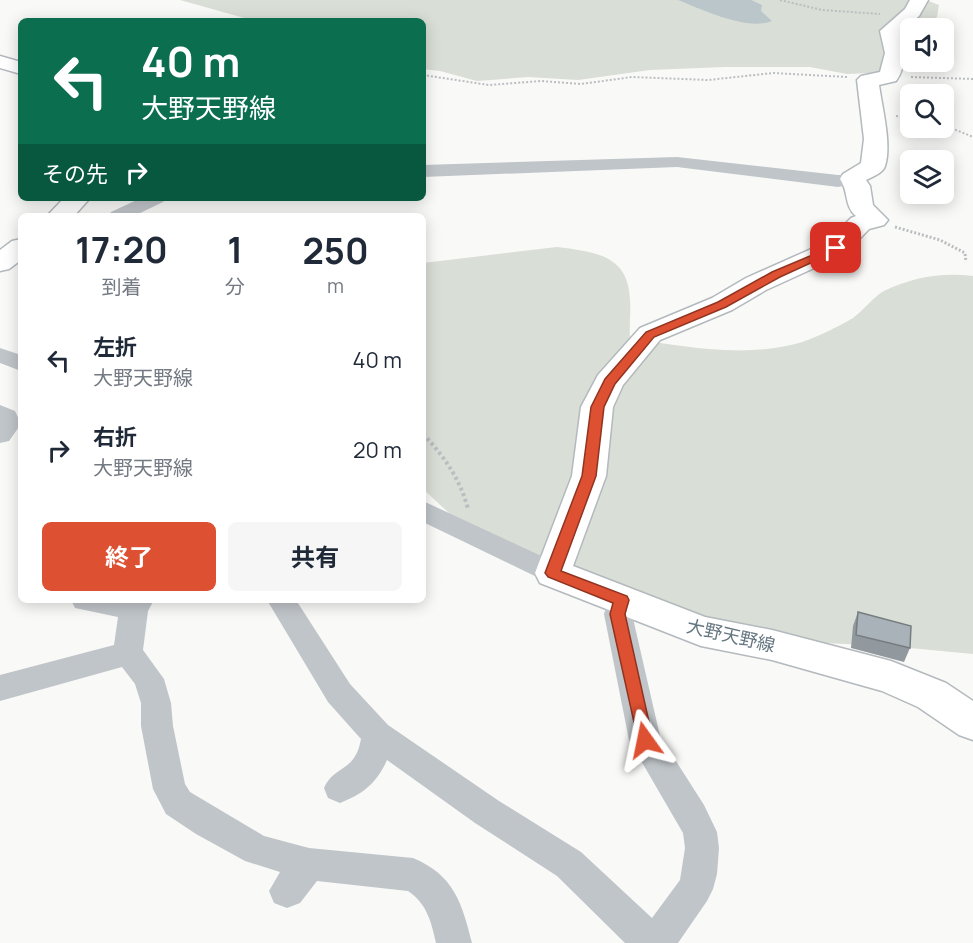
<!DOCTYPE html>
<html lang="ja">
<meta charset="utf-8">
<style>
body{margin:0;font-family:Manrope,"Noto Sans JP",sans-serif;background:#f6f6f7;color:#1f2937;height:100vh;display:flex;flex-direction:column;font-size:22px;white-space:nowrap}
*{box-sizing:border-box;margin:0}
p{font-size:20px;color:#747a83}
.icon{flex:none;width:33px;height:33px;fill:none;stroke:currentColor;stroke-width:2;stroke-linecap:round;stroke-linejoin:round}
.map{position:relative;flex:1;overflow:hidden}
.details{position:absolute;left:18px;top:213px;width:408px;height:390px;display:flex;flex-direction:column;background:#fff;border-radius:9px;box-shadow:0 3px 15px #0003}
.details>*{flex:none}
.guide{position:absolute;left:18px;top:18px;width:408px;height:183px;border-radius:9px;box-shadow:0 3px 15px #0003;background:#0b6e4f;color:#fff;overflow:hidden}
.buttons{position:absolute;left:900px;top:18px;display:grid;gap:12px}
.buttons a{display:grid;place-items:center;width:54px;height:54px;border-radius:9px;background:#fff;box-shadow:0 3px 15px #0003;font-size:30px}
.pin{position:absolute;display:grid;place-items:center;width:51px;height:51px;color:#fff;margin:-26px;border-radius:12px;box-shadow:0 3px 9px #0006}
.me{position:absolute;width:66px;margin:-33px;rotate:348deg;stroke-linejoin:round;filter:drop-shadow(0 0 4px #0008)}
.turn{display:flex;align-items:center;gap:21px;height:126px;padding:0 24px;font-size:27px}
.turn .icon{width:78px;height:78px;stroke-width:2.5}
.turn b{display:block;font-size:42px;line-height:51px}
.then{display:flex;align-items:center;height:57px;padding:0 24px;background:#0003;gap:12px;font-size:22px}
.eta{display:flex;justify-content:space-evenly;align-items:center;height:102px;text-align:center}
.eta b{font-size:36px;font-weight:700;line-height:42px}
.action{display:flex;gap:12px;margin-top:auto;padding:12px 24px}
.action a{flex:1;height:69px;border-radius:9px;background:#de5032;color:#fff;font-size:24px;font-weight:700;line-height:69px;text-align:center}
.action a+a{background:#f6f6f7;color:#1f2937}
ul{padding:0;list-style:none}
li{display:flex;align-items:center;gap:18px;height:90px;padding:0 24px}
li div{flex:1}
li b{display:block;font-size:22px}
li em{font-style:normal}
.map>svg:first-child{display:block}
</style>
<div class="map">
<svg width="973" height="943" viewBox="0 0 973 943">
<rect width="100%" height="100%" fill="#f9f9f7"/>
<path fill="#d9ded6" d="M180,0h746l13,5 -2,12 -14,8 1,3h-14v34h11l-25,10 -49,2 -37,-7h-86l-74,3 -72,10 -50,-3 -51,4 -37,-10 -17,-2v-48h-168z
M557,247c37,5 72,7 73,54 1,12 -1,25 0,37 55,9 114,20 169,5 14,-4 41,-17 54,-25 11,-8 19,-20 31,-27 28,-14 59,-19 89,-15v378l-84,-8 -109,-5 -151,-25 -166,-90 -40,-37v-226z"/>
<path fill="#bac6ca" d="M678,0h73l11,5 -1,6 11,10c-25,10 -69,-11 -94,-21z"/>
<g fill="none" stroke-linecap="round" stroke-linejoin="round">
<g stroke="#b3b9bd" stroke-width="3">
<path id="secondary" d="M910,0h18l-9,16 -19,16c4,17 7,34 -4,49l-17,4c3,22 13,60 6,81 -2,7 -13,11 -19,14l4,6 3,19 15,15 -4,5 -15,4 -24,25 -79,36 -34,20 -72,30 -37,45 -10,22 -7,69 -33,90 132,51 67,13 119,31 55,22 27,18v39l-14,-5 -41,-28 -36,-16 -110,-31 -71,-14 -161,-63 -5,-10 37,-97 9,-69 17,-32 42,-47 72,-30 34,-20 81,-36 24,-24 5,-2c-12,-10 -7,-24 -16,-37l3,-5 18,-11 3,-24 -7,-59 4,-4 19,-4 5,-19 -5,-22 25,-22z
M0,56l21,6v12l-21,-6z
M64,198h26l-16,18h-27z
M21,239v21l-12,9 -9,2v-21l12,-9z"/>
</g>
<path stroke="#bbbec1" stroke-width="2" stroke-dasharray="2 2" stroke-linecap="butt" d="M780,0l42,10 58,4
M423,75l66,10 52,-4 40,3 51,-7 76,3 65,-7 74,4
M911,77l62,2
M896,116l14,2
M944,125l29,12"/>
<path stroke="#bbbec1" stroke-width="3" stroke-dasharray="2 2" stroke-linecap="butt" d="M895,227l45,13 25,13 1,9"/>
<path stroke="#bbbec1" stroke-width="4" stroke-dasharray="3 3" stroke-linecap="butt" d="M423,434c21,22 37,45 45,75"/>
<path fill="#c0c5c9" fill-rule="evenodd" d="M677,157l161,18h21l2,4 -2,4 -21,4 -161,-20 -254,10v-12z
M141,198h25l-3,4 -29,14h-26l3,-4z
M0,348l21,7v16l-21,-8z
M0,405l15,6 6,13 -12,17 -9,2z
M423,501l140,65 4,7 -4,7 -10,4 -10,-4 -120,-58z
M621,589l10,3 4,8 -3,14 28,122 44,69 13,27 2,16 -2,26 -4,15 -6,12 -29,42h-53l-68,-67 -82,-53 -88,-63c-10,23 -24,34 -47,43l-12,-5 -4,-10c11,-24 31,-15 37,-49l-33,-37 -61,-102h29l54,84 38,41 111,76 82,51 71,66 28,-38 5,-32 -2,-15 -54,-93 -25,-126 7,-22z
M71,600h83l-6,11 -5,39 21,29 7,24 2,23 12,58 5,8 74,44 45,12 104,10c41,17 49,45 59,85h-36c-5,-22 -9,-39 -28,-52l-91,-10 -17,22 -13,5 -13,-5 -5,-12 11,-19 -35,-11 -49,-27 -30,-20 -13,-25 -12,-63v-23l-6,-19 -13,-17 -122,34v-26l114,-30 4,-28 -43,-9z"/>
<use href="#secondary" fill="#fff" fill-rule="evenodd"/>
</g>
<path fill="#91999e" d="M858,612l52,36 -6,14 -53,-14 2,-22z"/>
<path fill="#a9b2b8" stroke="#767d81" stroke-width="1.5" d="M858,612l53,14 -1,22 -54,-13z"/>
<path fill="#de5032" stroke="#903420" stroke-width="1.5" d="M836,245l3,1v4l-59,27 -54,30 -72,30 -39,47 -11,23 -8,69 -35,95 66,25 2,4 -4,14 28,126 -2,5 -6,2 -6,-2 -29,-131 3,-11 -65,-26 -3,-4 37,-97 9,-69 14,-28 41,-47 72,-30 54,-30z"/>
<g text-anchor="middle" dominant-baseline="central" stroke-width="6" stroke-linejoin="round" paint-order="stroke">
<g font-size="18" fill="#657681" stroke="#fff">
<text transform="translate(731 635) rotate(13)">大野天野線</text>
</g>
</g>
</svg>
<div class="buttons">
<a><svg class="icon" aria-label="sound" viewBox="0 0 24 24"><path d="M4 9h4l5-4v14l-5-4H4zM17 9q2 3 0 6"/></svg></a>
<a><svg class="icon" aria-label="search" viewBox="0 0 24 24"><circle cx="10" cy="10" r="6"/><path d="M15 15l6 6"/></svg></a>
<a><svg class="icon" aria-label="layers" viewBox="0 0 24 24"><path d="M12 4l9 5-9 5-9-5zM3 14l9 5 9-5"/></svg></a>
</div>
<div class="pin" style="left:836px;top:248px;background:#d93025"><svg class="icon" aria-label="arrive" viewBox="0 0 24 24"><path d="M6 21V4h12l-3 4 3 4H6"/></svg></div>
<svg class="me" style="left:645px;top:740px" viewBox="-20 -20 40 40"><path d="M0-17L14 15 0 8-14 15z" fill="#de5032" stroke="#fff" stroke-width="4"/></svg>
<div class="guide">
<div class="turn"><svg class="icon" aria-label="left" viewBox="0 0 24 24"><path d="M17 20v-9H6M10 6l-5 5 5 5"/></svg><div><b>40 m</b>大野天野線</div></div>
<div class="then">その先<svg class="icon" aria-label="right" viewBox="0 0 24 24"><path d="M7 20v-9h11M14 6l5 5-5 5"/></svg></div>
</div>
<section class="details">
<div class="eta">
<div><b>17:20</b><p>到着</p></div>
<div><b>1</b><p>分</p></div>
<div><b>250</b><p>m</p></div>
</div>
<ul>
<li><svg class="icon" aria-label="left" viewBox="0 0 24 24"><path d="M17 20v-9H6M10 6l-5 5 5 5"/></svg><div><b>左折</b><p>大野天野線</p></div><em>40 m</em></li>
<li><svg class="icon" aria-label="right" viewBox="0 0 24 24"><path d="M7 20v-9h11M14 6l5 5-5 5"/></svg><div><b>右折</b><p>大野天野線</p></div><em>20 m</em></li>
</ul>
<div class="action"><a>終了</a><a>共有</a></div>
</section>
</div>
